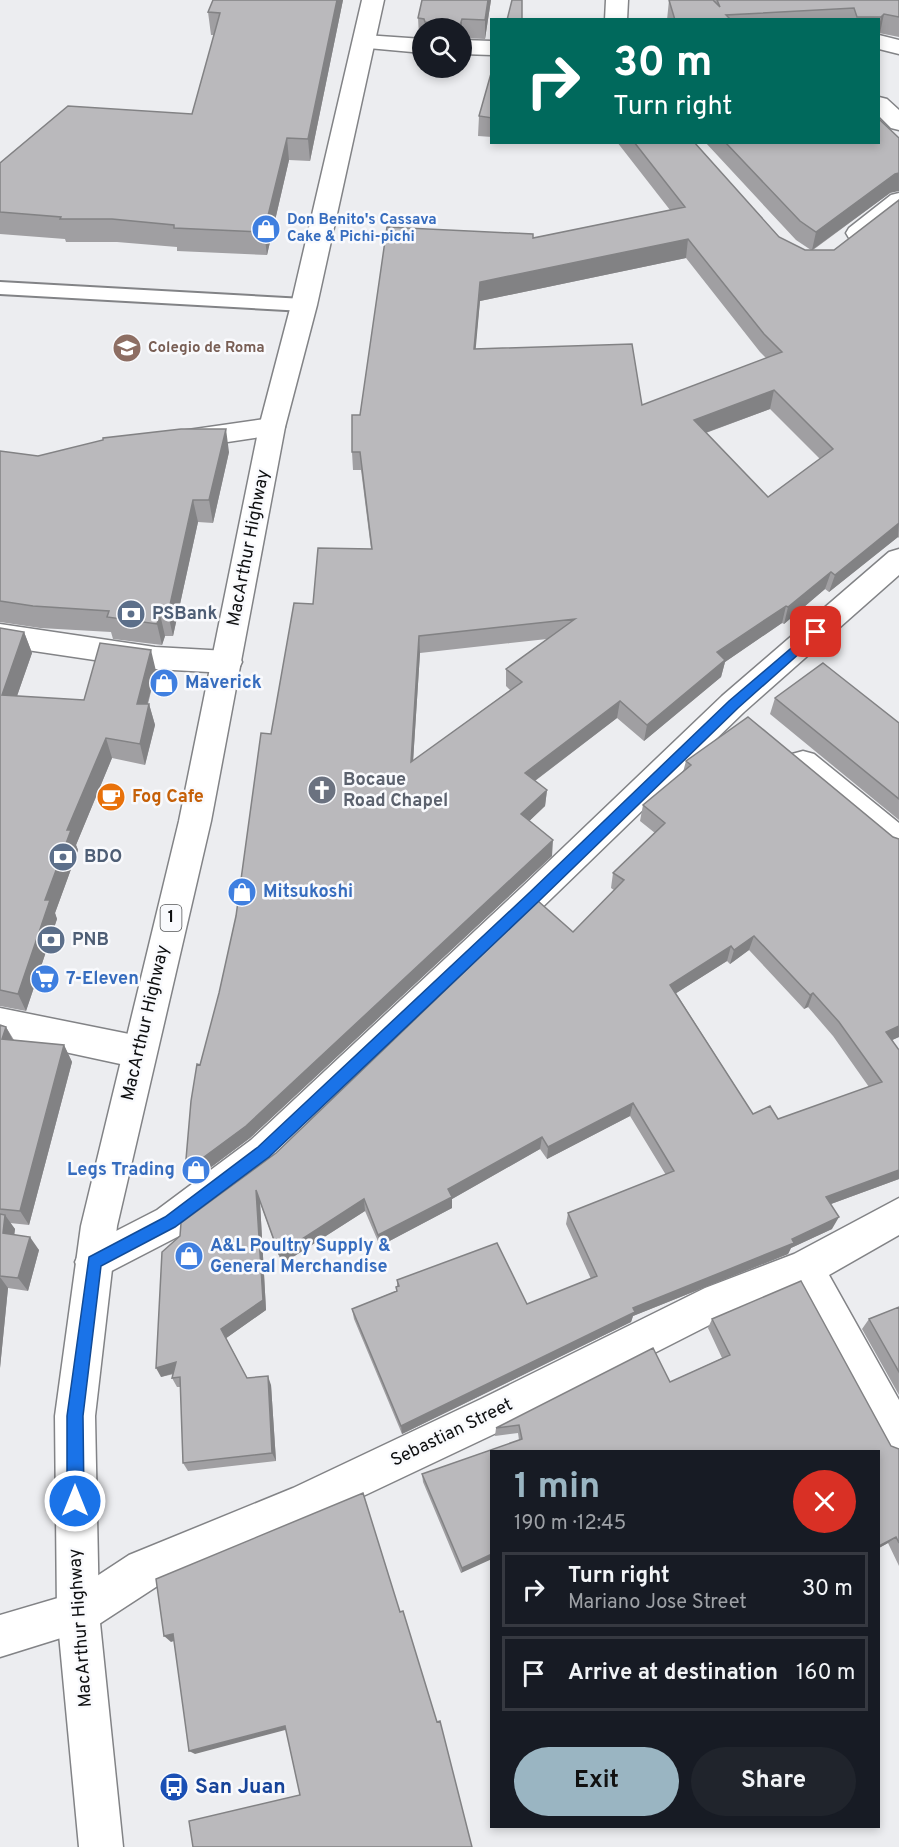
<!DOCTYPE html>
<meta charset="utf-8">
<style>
body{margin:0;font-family:Overpass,sans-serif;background:#20242c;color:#f1f3f6;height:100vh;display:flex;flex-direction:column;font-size:22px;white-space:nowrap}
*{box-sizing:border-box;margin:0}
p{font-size:20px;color:#9ea1a6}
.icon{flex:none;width:33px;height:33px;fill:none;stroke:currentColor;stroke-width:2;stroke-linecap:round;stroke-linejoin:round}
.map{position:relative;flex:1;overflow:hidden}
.panel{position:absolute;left:490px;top:1450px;width:390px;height:378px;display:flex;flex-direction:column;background:#171b24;border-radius:0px;box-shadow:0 3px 9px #0003}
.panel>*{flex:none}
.hud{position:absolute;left:490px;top:18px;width:390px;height:126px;border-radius:0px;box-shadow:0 3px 9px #0003;background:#00695c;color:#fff;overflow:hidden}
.fabs{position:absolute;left:412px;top:18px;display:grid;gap:12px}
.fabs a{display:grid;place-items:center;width:60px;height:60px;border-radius:50%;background:#171b24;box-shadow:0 3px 9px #0003;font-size:30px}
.pin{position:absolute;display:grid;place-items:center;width:51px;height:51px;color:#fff;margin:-26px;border-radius:12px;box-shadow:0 3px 9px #0006}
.me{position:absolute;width:66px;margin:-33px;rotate:0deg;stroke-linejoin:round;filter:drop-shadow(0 0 4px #0008)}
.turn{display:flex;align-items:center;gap:21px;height:126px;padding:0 24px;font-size:27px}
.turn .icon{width:78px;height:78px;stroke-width:2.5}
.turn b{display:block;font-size:42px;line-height:51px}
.round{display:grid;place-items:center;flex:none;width:63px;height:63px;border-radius:32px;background:#20242c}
.summary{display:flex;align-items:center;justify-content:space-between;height:102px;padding:0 24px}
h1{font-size:36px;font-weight:700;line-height:45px;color:#9ab5c2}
.button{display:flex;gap:12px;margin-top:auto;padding:12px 24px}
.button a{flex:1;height:69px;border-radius:36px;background:#9ab5c2;color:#111;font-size:24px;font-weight:700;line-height:69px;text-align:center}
.button a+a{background:#20242c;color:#f1f3f6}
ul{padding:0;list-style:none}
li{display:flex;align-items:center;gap:18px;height:75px;margin:0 12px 9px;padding:0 12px;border:3px solid #363941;border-radius:0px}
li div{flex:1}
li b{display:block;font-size:22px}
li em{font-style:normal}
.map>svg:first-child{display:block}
</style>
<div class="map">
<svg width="899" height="1847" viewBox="0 0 899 1847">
<rect width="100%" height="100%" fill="#ecedf0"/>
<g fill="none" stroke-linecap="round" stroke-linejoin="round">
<g stroke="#828386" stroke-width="4">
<path id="service" d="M0,282l304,17 9,6 -9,6 -304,-17z"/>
</g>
<g stroke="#828386" stroke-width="3">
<path id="minor" d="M606,0h22l-1,20h-22z
M365,35l58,4v14l-66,-6 -3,-5 3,-5z
M879,35l20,5v14l-20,-5z
M462,40l30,1v14l-30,-1z
M879,97l8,2 12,11v20l-8,-2 -12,-12z
M899,193v19c-15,12 -30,32 -50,26l-3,-5 3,-5 42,-33z
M272,418l9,2 4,7 -4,7 -100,15 -10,-2 -3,-7 3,-7 10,-2z
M899,549v26l-155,137 -467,452 -94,70 -89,46 -13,-5 -6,-13 6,-13 76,-39 94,-70 271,-253 200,-191 167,-144z
M0,624l155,23 72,4 11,3 4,8 -4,8 -11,3 -72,-4 -155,-23z
M803,751l11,3 85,69v32l-11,-4 -96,-79 -4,-9 4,-9z
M0,1008l139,28 12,5 5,11 -5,11 -12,5 -139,-30z
M899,1198v37l-70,40 70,125v59l-14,-6 -89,-164 -67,26 -220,112 -188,89 -162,69 -66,43 -93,29v-42l68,-20 61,-40 164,-67 188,-89 224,-111 89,-34z"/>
</g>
<g stroke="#828386" stroke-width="3">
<path id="trunk" d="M362,0h22l-67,305 -32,122 -74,394 -94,405 -22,190 4,197 24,234h-44l-22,-234 -2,-197 26,-190 98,-405 80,-394 32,-122z"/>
</g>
<use href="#service" fill="#fff" fill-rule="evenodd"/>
<use href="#minor" fill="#fff" fill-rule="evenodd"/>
<use href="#trunk" fill="#fff" fill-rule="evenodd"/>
</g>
<path fill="#a09fa2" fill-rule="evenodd" d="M213,0h130l-33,161 -21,-1 -22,95 -90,-4v-4l-60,-5h-51l-1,-3 -65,-5v-71l192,-49 22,-79h-3l-3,-23z
M422,0h69l-6,39 -23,-1v-10h-39v9l-4,-1 -1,-18z
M669,0h230v37l-20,-4v-13h-212z
M492,70v67l-14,-1 1,-20z
M617,142h77l85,95 26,13h6l-15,-10 -91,-98h174l11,51 -77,57h21l65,-50v338l-1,-1 -69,55 -4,-3 -41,35 -2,-1 -57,39 -4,15 -77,64 -27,-23 -82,63 12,9 -2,16 -16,15 23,35 -302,282 -60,45 10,-118 19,-72 17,-77 35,-182 42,-130 58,-55 -10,-79h-8l-1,-18 8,-37 173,-177 137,-28zM686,258l74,94 6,6 -124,47 -167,-56 5,-48zM770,409l50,50 -52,38 -62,-64zM547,639l-41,30v17l4,4 -97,71 7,-108z
M0,451l38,5 191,-4 -16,71 -15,-1 -25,114h-8l-3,9 -49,-6 -2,-7 -71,-4 -40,-6z
M0,628l24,4 8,21 -15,43 67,4 72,-29 -8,33h1l6,21 -10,40 -33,-7 -36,87 2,5 -23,63 2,6 -31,92 -26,-5z
M775,698l124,25v97l-129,-106z
M686,761l207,76 6,200 -7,3 7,10v129l-68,25 1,25 -41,19 -3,6 -155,62 -2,6 -229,112 -48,-115 -2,-10 44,-18v-4l1,-1v-6l130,24 64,-25 -25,-55 2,-11 98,-38 -36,-59 -83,43 -7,-10 -88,50v9l-72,38 -15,-35 -83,53 -22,-62 6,108 -40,28 21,40 24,7 5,76 -88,10 -5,-8 -2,-76h-4l-5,-9 2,-4 -13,3 1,-125 411,-320 41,-42 -3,-2 2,-15 42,-40 -15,-12 3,-16 40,-33zM749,950l55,59 4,-2 25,29 36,51 -91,32 -25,-5 -77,-121 51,-32 3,3z
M0,1025l6,2 8,13 50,5 8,17 -43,163 -19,-2 5,6 -1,5 25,16 -11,41 -20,-3 -8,80z
M899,1307v88l-37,-66 7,-10z
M712,1319l179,127 8,3v117l-11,-23 -9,5v-96h-387l-31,121 -38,-91 -1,-8 97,-34 -1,-7 -23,3 1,-8 174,-46 52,-24 -14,-30z"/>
<path fill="#828284" d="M337,0h6l-33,161 -2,-22z
M488,0h3l-6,39v-19z
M884,14l-4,19h-1v-7l2,-9z
M462,19v19v-10h-2v-3z
M287,138l2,22 -22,95 -3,-23z
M899,173v18l-9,2 -78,57 4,-18 79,-58z
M688,239l-2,19 -206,43 -6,67v-19l6,-67z
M774,390l-4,19 -79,29 3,-18z
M226,429l3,23 -16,71 -4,-23z
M193,500l5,22 -25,114 -5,-22z
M899,523l-1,14 -69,55 6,-17z
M831,572l-6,17 -41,35 4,-17z
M786,606l-4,17 -57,39 -4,15 -77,64 3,-16 70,-73z
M160,614l5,22 -3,9 -5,-21z
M24,632l8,21 -22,63 -8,-21z
M419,636l1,17 -8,125 -1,-16z
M151,650l5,21 -14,53 -5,-20z
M620,701l-3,17 -93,71 1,-16z
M149,704l6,21 -10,40 -5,-21z
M106,738l6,20 -36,87 2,5 -23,63 2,6 -31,92 -8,-17 27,-94 22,-70z
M547,790l-2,16 -25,24 1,-16z
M553,840l-1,16 -302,282 -60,45 -5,-12z
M754,936l-5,14 -19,14 4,-14z
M731,946l-4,15 -60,38 3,-14z
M813,993l-5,14 -4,2 6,-14z
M899,1026v11l-20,9 7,-14z
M6,1027l9,17 -13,-5z
M64,1045l8,17 -43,163 -9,-14z
M633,1103l-3,13 -83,43 1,-12z
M542,1137l-2,12 -88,50v9l-72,38 -2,-11 70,-46z
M899,1170v9l-79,29 6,-11z
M256,1190l4,12 6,108 -41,29 -4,-10z
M364,1199l1,12 -83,53 -3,-10z
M5,1215l10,14 -2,18 -10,-14z
M839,1217l-7,12 -41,19 -3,6 -155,62 -2,6 -229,112 -1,-8 232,-118 159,-69z
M30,1237l9,13 -11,41 -10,-13z
M0,1277l8,11 -8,80z
M176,1362l5,9 -20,6 -5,-9z
M268,1376l3,9 5,76 -4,-8z
M896,1537l-8,6 -9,5v-2z
M492,1554v5l-31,14 1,-5z
M173,1634l7,5 -9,3 -7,-6z
M285,1726l4,3 -94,25 -6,-3z"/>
<path fill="#bab9bc" stroke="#828284" stroke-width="1.5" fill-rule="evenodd" d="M213,0h124l-29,139 -21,-1 -23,94 -90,-4v-3l-62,-6h-52l1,-2 -61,-5v-49l68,-57 124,8 28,-101 -12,-1z
M422,0h66l-3,20 -23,-1 -2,6 -35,-3 -1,-3 -6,-1z
M512,0h10v20h-15z
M669,0h44l7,7 -3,-7h182v17l-15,-3 -3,3h-24l-3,-9 -128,7 5,5h-56z
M492,70v48l-13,-2z
M879,119l20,19v35l-4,1 -79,58 -16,-11 -75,-79h154z
M634,142h60l85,95 26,13h29l65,-50v323l-64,52 -4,-3 -43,35 -2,-1 -69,46 8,8 -78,65 -27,-24 -95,72 22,17 -26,24 32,26 -307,286 -61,45 6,-70 6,-37 3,1 19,-72 17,-77 25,-183 10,1 23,-131 19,1 5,-56 54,1 -12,-97h-8v-37h8l27,-188 146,7v4l152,-31zM688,239l76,95 18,18 -140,53 -10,-61 -158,5 6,-67zM774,390l59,59 -65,48 -74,-77zM575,619l-69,50 16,13 -111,80 8,-126z
M181,429h45l-17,71h-16l-25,114h-8l-3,10 -50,-7 2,-6 -76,-5 -33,-5v-150l38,5 65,-16v-2z
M0,628l24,4 -22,63 82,5 16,-57 51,7 -14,54h12l-9,40 -34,-6 -39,92h4l-26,70h5l-32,94 -18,-4z
M823,663l76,60v76l-124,-101z
M748,717l145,120 6,2v187l-13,6 13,18v120l-73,27 13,20 -47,22 2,4 -161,65 2,4 -234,114 -49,-117 45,-18 -1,-4 3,-1 -2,-6 100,-37 30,61 70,-28 -29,-63 106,-42 -41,-68 -85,44 -6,-10 -94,52 4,8 -74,38 -14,-36 -85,55 -23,-64 7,110 -42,29 26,49 21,-2 4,77 -89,10 -3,-86 -8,1 4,-16 -20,6 6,-116 18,-16 1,-13 95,-70 262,-252 35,31 51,-52 -11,-7 52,-50 -22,-18 48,-40 -5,-4zM754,936l56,59 3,-2 26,29 43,60 -104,37 -8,-13 -17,8 -83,-129 61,-39 3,4z
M0,1025l6,2 -4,12 62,6 -44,166 -20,-2z
M0,1214l5,1 -2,18 27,4 -12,41 -18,-2z
M801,1281l90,165 8,3v94l-3,-6 -17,9v-94h-387v102l-30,14 -40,-94 100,-35 -3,-14 -23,3 157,-80 17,34 60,-27 -18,-36z
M899,1307v65l-30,-53z
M363,1493l37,119 3,-1 34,111 3,-1 32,126h-279l-4,-26 111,-26 -15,-69 -96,25 -16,-117 -9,2 -8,-57z"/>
<path fill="#1a73e8" stroke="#114b97" stroke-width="1.5" d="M816,627l6,5 -2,3 -82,73 -199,193 -270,256 -94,70 -74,39 -18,150 1,85 -3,6 -6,2 -5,-2 -3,-6v-85l22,-159 76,-40 93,-70 271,-254 200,-192z"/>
<defs>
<g id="shop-disc" transform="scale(1.5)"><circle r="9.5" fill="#3f7fe0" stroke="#f9fafd"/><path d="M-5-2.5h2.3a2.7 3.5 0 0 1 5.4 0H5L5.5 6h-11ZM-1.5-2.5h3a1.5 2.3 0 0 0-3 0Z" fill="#fff"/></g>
<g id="university-disc" transform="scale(1.5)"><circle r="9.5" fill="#8d6e63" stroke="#f9fafd"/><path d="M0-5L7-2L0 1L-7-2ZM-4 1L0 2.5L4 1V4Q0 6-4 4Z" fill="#fff"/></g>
<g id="bank-disc" transform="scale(1.5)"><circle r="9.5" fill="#5c6f8a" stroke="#f9fafd"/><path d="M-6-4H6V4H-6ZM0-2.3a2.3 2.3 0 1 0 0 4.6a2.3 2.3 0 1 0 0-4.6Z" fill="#fff"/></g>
<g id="church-disc" transform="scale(1.5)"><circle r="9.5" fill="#6b7280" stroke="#f9fafd"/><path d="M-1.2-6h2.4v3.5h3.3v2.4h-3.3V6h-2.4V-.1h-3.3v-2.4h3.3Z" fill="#fff"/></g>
<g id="cafe-disc" transform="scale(1.5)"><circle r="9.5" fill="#e8710a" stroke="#f9fafd"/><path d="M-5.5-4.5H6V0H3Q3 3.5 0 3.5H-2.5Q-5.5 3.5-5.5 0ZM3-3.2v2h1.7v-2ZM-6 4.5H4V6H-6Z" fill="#fff"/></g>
<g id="supermarket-disc" transform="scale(1.5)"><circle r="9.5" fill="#3f7fe0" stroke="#f9fafd"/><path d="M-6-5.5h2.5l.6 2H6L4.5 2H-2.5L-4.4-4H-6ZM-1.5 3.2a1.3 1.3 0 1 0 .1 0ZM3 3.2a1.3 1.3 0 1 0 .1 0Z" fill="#fff"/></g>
<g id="bus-disc" transform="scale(1.5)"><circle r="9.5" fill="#1a4fb4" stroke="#f9fafd"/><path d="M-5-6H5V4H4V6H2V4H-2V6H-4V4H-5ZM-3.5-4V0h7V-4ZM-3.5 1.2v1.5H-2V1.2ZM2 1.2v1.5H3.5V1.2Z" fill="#fff"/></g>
</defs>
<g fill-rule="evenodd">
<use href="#shop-disc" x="266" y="229"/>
<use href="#university-disc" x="127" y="348"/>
<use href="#bank-disc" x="131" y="614"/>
<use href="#shop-disc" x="164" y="683"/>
<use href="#church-disc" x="322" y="790"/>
<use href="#cafe-disc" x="111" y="797"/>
<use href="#bank-disc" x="63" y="857"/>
<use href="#shop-disc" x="242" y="892"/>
<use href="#bank-disc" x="51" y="940"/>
<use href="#supermarket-disc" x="45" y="979"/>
<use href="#shop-disc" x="196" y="1170"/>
<use href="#shop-disc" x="189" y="1256"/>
<use href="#bus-disc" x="174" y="1787"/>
</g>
<g text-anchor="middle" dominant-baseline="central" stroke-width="5" stroke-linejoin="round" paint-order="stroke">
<g font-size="15" font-weight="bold" fill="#366cbe" stroke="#f9fafd" text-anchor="start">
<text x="287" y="220">Don Benito's Cassava<tspan x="287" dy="17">Cake &amp; Pichi-pichi</tspan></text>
</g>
<g font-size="15" font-weight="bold" fill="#785e54" stroke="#f9fafd" text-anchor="start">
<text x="148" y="348">Colegio de Roma</text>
</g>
<rect fill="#f9fafd" stroke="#545657" stroke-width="1.5" x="160.5" y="905" width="21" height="26" rx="4.5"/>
<g font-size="16" font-weight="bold" fill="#0e0f10">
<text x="171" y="918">1</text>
</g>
<g font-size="18" fill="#0e0f10" stroke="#f9fafd">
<text transform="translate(249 548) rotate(-79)">MacArthur Highway</text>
<text transform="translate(146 1023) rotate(-77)">MacArthur Highway</text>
<text transform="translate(452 1433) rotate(-26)">Sebastian Street</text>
<text transform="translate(81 1628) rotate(-94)">MacArthur Highway</text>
</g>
<g font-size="18" font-weight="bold" fill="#4e5e75" stroke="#f9fafd" text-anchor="start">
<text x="152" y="614">PSBank</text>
<text x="84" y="857">BDO</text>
<text x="72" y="940">PNB</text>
</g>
<g font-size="18" font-weight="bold" fill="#366cbe" stroke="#f9fafd" text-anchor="start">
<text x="185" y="683">Maverick</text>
<text x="263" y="892">Mitsukoshi</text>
<text x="66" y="979">7-Eleven</text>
<text x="175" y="1170" text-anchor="end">Legs Trading</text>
<text x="210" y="1246">A&amp;L Poultry Supply &amp;<tspan x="210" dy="21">General Merchandise</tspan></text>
</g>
<g font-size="18" font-weight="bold" fill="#5b616d" stroke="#f9fafd" text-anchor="start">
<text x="343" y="780">Bocaue<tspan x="343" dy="21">Road Chapel</tspan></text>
</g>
<g font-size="18" font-weight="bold" fill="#c56008" stroke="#f9fafd" text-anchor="start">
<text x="132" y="797">Fog Cafe</text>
</g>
<g font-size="21" font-weight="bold" fill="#164399" stroke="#f9fafd" text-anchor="start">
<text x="195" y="1787">San Juan</text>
</g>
</g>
</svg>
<div class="fabs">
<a><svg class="icon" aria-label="search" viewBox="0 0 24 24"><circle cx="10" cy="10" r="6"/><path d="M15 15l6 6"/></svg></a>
</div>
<div class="pin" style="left:816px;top:632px;background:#d93025"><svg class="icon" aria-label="arrive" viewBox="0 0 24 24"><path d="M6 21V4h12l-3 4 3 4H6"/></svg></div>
<svg class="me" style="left:75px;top:1501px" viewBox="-20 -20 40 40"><circle r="17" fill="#1a73e8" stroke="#fff" stroke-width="3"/><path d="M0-11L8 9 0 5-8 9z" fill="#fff"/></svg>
<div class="hud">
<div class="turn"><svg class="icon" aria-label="right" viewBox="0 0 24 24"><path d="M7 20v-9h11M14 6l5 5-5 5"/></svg><div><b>30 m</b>Turn right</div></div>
</div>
<section class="panel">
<div class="summary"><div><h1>1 min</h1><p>190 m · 12:45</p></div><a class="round" style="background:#d93025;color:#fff"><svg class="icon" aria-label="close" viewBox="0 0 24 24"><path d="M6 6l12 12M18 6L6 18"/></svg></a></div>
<ul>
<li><svg class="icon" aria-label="right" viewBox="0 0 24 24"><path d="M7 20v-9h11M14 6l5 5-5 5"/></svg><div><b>Turn right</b><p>Mariano Jose Street</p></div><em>30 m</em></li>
<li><svg class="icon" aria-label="arrive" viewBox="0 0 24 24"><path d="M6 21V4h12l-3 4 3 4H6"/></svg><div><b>Arrive at destination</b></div><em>160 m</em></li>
</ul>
<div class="button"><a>Exit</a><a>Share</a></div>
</section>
</div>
